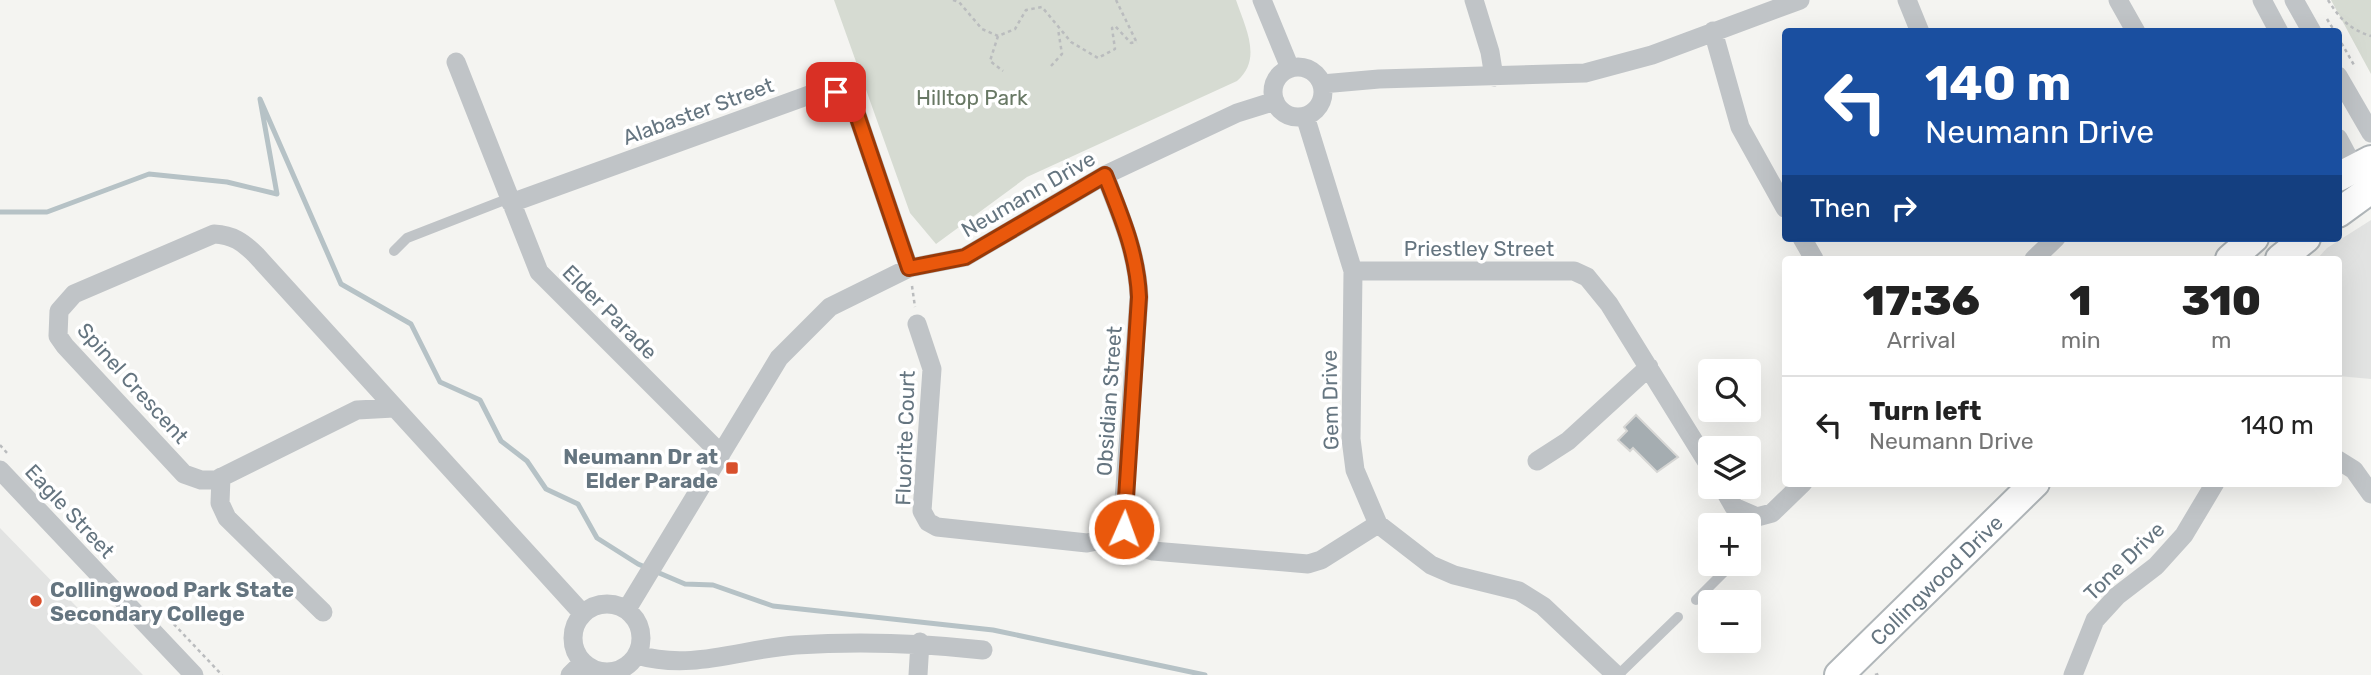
<!DOCTYPE html>
<meta charset="utf-8">
<style>
body{margin:0;font-family:Rubik,sans-serif;background:#f6f6f6;color:#222;height:100vh;display:flex;flex-direction:column;font-size:26px;white-space:nowrap}
*{box-sizing:border-box;margin:0}
p{font-size:23px;color:#767676}
.icon{flex:none;width:38px;height:38px;fill:none;stroke:currentColor;stroke-width:2;stroke-linecap:round;stroke-linejoin:round}
.map{position:relative;flex:1;overflow:hidden}
.details{position:absolute;left:1782px;top:256px;width:560px;height:231px;display:flex;flex-direction:column;background:#fff;border-radius:7px;box-shadow:0 7px 28px #0002}
.details>*{flex:none}
.banner{position:absolute;left:1782px;top:28px;width:560px;height:214px;border-radius:7px;box-shadow:0 7px 28px #0002;background:#1a4fa0;color:#fff;overflow:hidden}
.buttons{position:absolute;left:1698px;top:359px;display:grid;gap:14px}
.buttons a{display:grid;place-items:center;width:63px;height:63px;border-radius:7px;background:#fff;box-shadow:0 7px 28px #0002;font-size:35px}
.pin{position:absolute;display:grid;place-items:center;width:60px;height:60px;color:#fff;margin:-30px;border-radius:14px;box-shadow:0 4px 10px #0006}
.me{position:absolute;width:77px;margin:-38px;rotate:2deg;stroke-linejoin:round;filter:drop-shadow(0 0 5px #0008)}
.turn{display:flex;align-items:center;gap:24px;height:147px;padding:0 28px;font-size:32px}
.turn .icon{width:91px;height:91px;stroke-width:2.5}
.turn b{display:block;font-size:49px;line-height:60px}
.then{display:flex;align-items:center;height:66px;padding:0 28px;background:#0003;gap:14px;font-size:26px}
.eta{display:flex;justify-content:space-evenly;align-items:center;height:119px;text-align:center}
.eta b{font-size:42px;font-weight:800;line-height:49px}
ul{padding:0;list-style:none}
li{display:flex;align-items:center;gap:21px;height:98px;padding:0 28px;border-top:2px solid #e0e0e0}
li div{flex:1}
li b{display:block;font-size:26px}
li em{font-style:normal}
.map>svg:first-child{display:block}
</style>
<div class="map">
<svg width="2371" height="675" viewBox="0 0 2371 675">
<rect width="100%" height="100%" fill="#f4f4f1"/>
<path fill="#e2e3e2" d="M2371,220v159l-33,-3v-117h-21l10,-11z
M0,527v1l143,147h-143z"/>
<path fill="#d6dbd2" d="M834,0h402c9,27 27,59 1,81l-210,96 -91,67 -26,-31z
M2331,0h40v74z"/>
<g fill="none" stroke-linecap="round" stroke-linejoin="round">
<path stroke="#b6c2c6" stroke-width="5" d="M0,212h47l102,-38 78,8 50,12 -17,-95 81,185 70,40 29,58 40,18 21,41 26,20 19,28 32,15 19,34 41,26 47,20 28,1 60,21 220,24 212,45"/>
</g>
<path fill="#a5adb1" stroke="#d6d6d4" stroke-width="2" d="M1636,415l42,42 -21,15 -24,-24 -3,3 -12,-11 9,-9 -3,-4z"/>
<g fill="none" stroke-linecap="round" stroke-linejoin="round">
<g stroke="#b0b6b9" stroke-width="32">
<g id="secondary">
<path d="M2338,177l33,-17"/>
<path d="M2338,213l33,-24"/>
<path d="M2230,259l24,-21"/>
<path d="M2280,259l26,-21"/>
<path id="s1" d="M1839,675l196,-192"/>
</g>
</g>
<path stroke="#babcbe" stroke-width="2.5" stroke-dasharray="3.5 3.5" stroke-linecap="butt" d="M953,0l6,2 23,27 16,7 17,-7 11,-19 16,-3 29,35 27,16 17,-9 -3,-21 3,-2 16,17 6,-1
M1116,0l20,41
M2328,0c12,19 21,29 43,36
M2327,19l8,13
M998,36l-8,25 13,10
M2338,37l16,28
M1051,66l11,-12 -4,-25
M912,286l3,21
M0,445l8,9
M169,619l53,56
M1875,675l6,-2"/>
<path stroke="#c0c4c7" stroke-width="10" d="M394,251l13,-13 103,-40
M1748,534l6,-18
M1696,600l36,-36
M1618,675l60,-58"/>
<path stroke="#c0c4c7" stroke-width="19" d="M1262,0l28,68
M1474,0l16,52 4,25
M1907,0l13,32
M2118,0l18,32
M2262,0l17,32
M2294,0l18,32
M1713,31l27,96 45,81
M456,62l83,210 182,182
M1273 92a25 25 0 1 1 50 0a25 25 0 1 1-50 0Z
M2338,76l33,57
M1322,84l57,-5 206,-6 67,-18 148,-55
M1305,116l48,155 -2,168 4,31 23,54 53,41 23,10 65,16 24,15 73,69
M2338,138l16,30 10,5
M1105,175c16,42 32,77 34,122l-16,216c1,23 8,32 30,38l155,13 13,-4 57,-36
M511,203l301,-109c16,-4 31,-5 41,9l56,165
M1802,238l12,21
M2034,259l22,-21
M1353,271h221l13,6 22,27 101,163
M917,324l15,45 -10,142 6,11 9,5 150,16 39,-8
M394,408l-37,2 -141,70h-15l-17,-6 -119,-128 -7,-10 1,-25 15,-17 140,-60c19,1 29,8 42,21l326,358
M2338,460l16,10 17,24
M1537,461l31,-20 81,-74
M0,470l194,205
M221,477l-1,26 7,15 96,94
M1722,486l12,21 23,10 15,-4 31,-30
M573 638a34 34 0 1 1 68 0a34 34 0 1 1-68 0Z
M627,609l152,-251 51,-51 79,-39 56,-11 140,-82 132,-62 38,-12
M637,655c56,16 104,-6 159,-10 63,-4 125,-2 187,5
M570,675l13,-13
M918,675l2,-33
M2073,675l22,-55 22,-24 39,-30 28,-31 31,-52"/>
<use href="#secondary" stroke="#fff" stroke-width="28"/>
</g>
<g fill="none" stroke-linecap="round" stroke-linejoin="round">
<g stroke="#983908" stroke-width="18">
<path id="route" d="M836,92l11,3 6,8 56,165 56,-11 140,-82c16,41 32,77 34,122l-15,232"/>
</g>
<use href="#route" stroke="#ea580c" stroke-width="12"/>
</g>
<g fill="#d8502d" stroke="#fff" stroke-width="2.5">
<rect x="725" y="461" width="14" height="14" rx="3.5"/>
<circle cx="36" cy="601" r="7"/>
</g>
<g text-anchor="middle" dominant-baseline="central" stroke-width="7" stroke-linejoin="round" paint-order="stroke">
<g font-size="21" fill="#687864" stroke="#fff">
<text x="972" y="97">Hilltop Park</text>
</g>
<g font-size="21" fill="#657580" stroke="#fff">
<text transform="translate(698 111) rotate(-20)">Alabaster Street</text>
<text transform="translate(1028 194) rotate(-30)">Neumann Drive</text>
<text x="1479" y="248">Priestley Street</text>
<text transform="translate(610 312) rotate(45)">Elder Parade</text>
<text transform="translate(133 383) rotate(48)">Spinel Crescent</text>
<text transform="translate(1330 400) rotate(-91)">Gem Drive</text>
<text transform="translate(1109 401) rotate(-86)">Obsidian Street</text>
<text transform="translate(905 438) rotate(-88)">Fluorite Court</text>
<text transform="translate(70 511) rotate(47)">Eagle Street</text>
<text transform="translate(2124 561) rotate(-44)">Tone Drive</text>
<text stroke="none"><textPath href="#s1" startOffset="136">Collingwood Drive</textPath></text>
</g>
<g font-size="21" font-weight="bold" fill="#657580" stroke="#fff" text-anchor="end">
<text x="718" y="456">Neumann Dr at<tspan x="718" dy="24">Elder Parade</tspan></text>
<text x="50" y="589" text-anchor="start">Collingwood Park State<tspan x="50" dy="24">Secondary College</tspan></text>
</g>
</g>
</svg>
<div class="buttons">
<a><svg class="icon" aria-label="search" viewBox="0 0 24 24"><circle cx="10" cy="10" r="6"/><path d="M15 15l6 6"/></svg></a>
<a><svg class="icon" aria-label="layers" viewBox="0 0 24 24"><path d="M12 4l9 5-9 5-9-5zM3 14l9 5 9-5"/></svg></a>
<a>+</a>
<a>−</a>
</div>
<div class="pin" style="left:836px;top:92px;background:#d93025"><svg class="icon" aria-label="arrive" viewBox="0 0 24 24"><path d="M6 21V4h12l-3 4 3 4H6"/></svg></div>
<svg class="me" style="left:1124px;top:529px" viewBox="-20 -20 40 40"><circle r="17" fill="#ea580c" stroke="#fff" stroke-width="3"/><path d="M0-11L8 9 0 5-8 9z" fill="#fff"/></svg>
<div class="banner">
<div class="turn"><svg class="icon" aria-label="left" viewBox="0 0 24 24"><path d="M17 20v-9H6M10 6l-5 5 5 5"/></svg><div><b>140 m</b>Neumann Drive</div></div>
<div class="then">Then<svg class="icon" aria-label="right" viewBox="0 0 24 24"><path d="M7 20v-9h11M14 6l5 5-5 5"/></svg></div>
</div>
<section class="details">
<div class="eta">
<div><b>17:36</b><p>Arrival</p></div>
<div><b>1</b><p>min</p></div>
<div><b>310</b><p>m</p></div>
</div>
<ul>
<li><svg class="icon" aria-label="left" viewBox="0 0 24 24"><path d="M17 20v-9H6M10 6l-5 5 5 5"/></svg><div><b>Turn left</b><p>Neumann Drive</p></div><em>140 m</em></li>
</ul>
</section>
</div>
